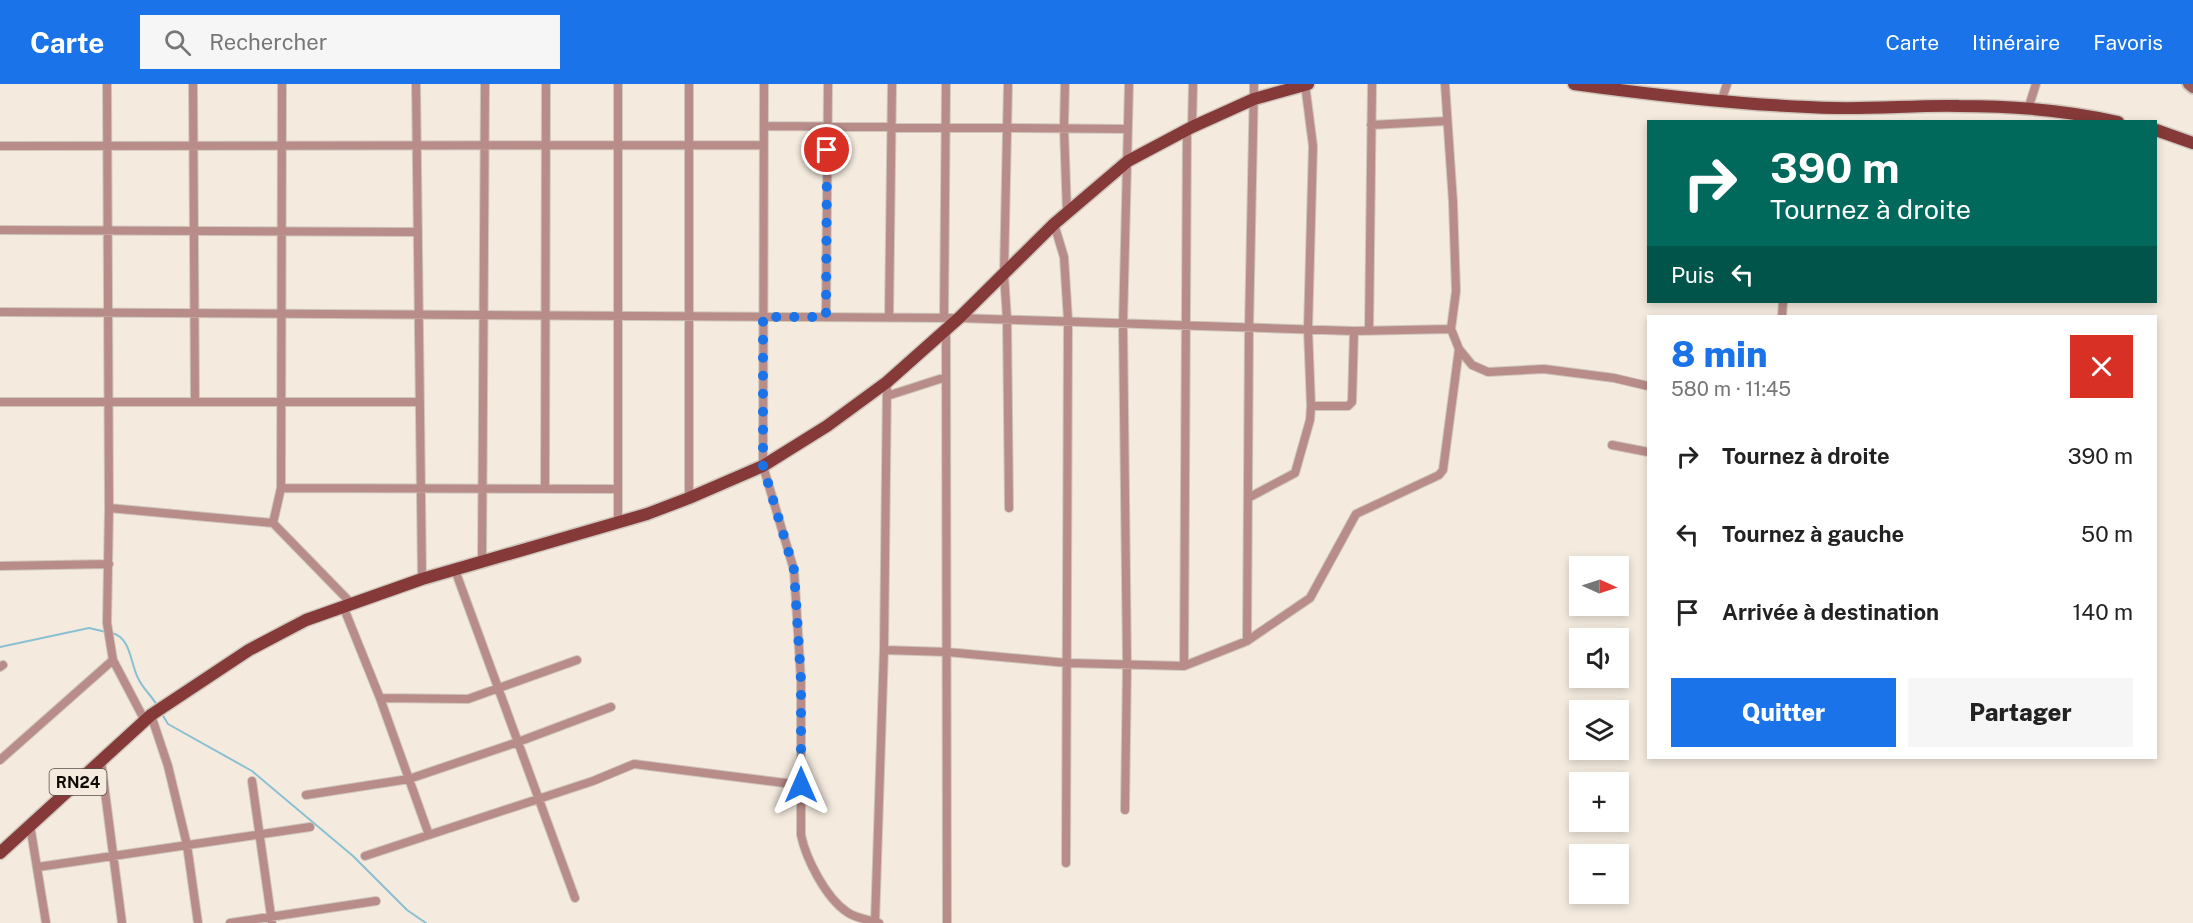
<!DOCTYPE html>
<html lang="fr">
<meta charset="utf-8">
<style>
body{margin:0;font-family:"Public Sans",sans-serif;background:#f6f6f6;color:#222;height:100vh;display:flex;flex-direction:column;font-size:22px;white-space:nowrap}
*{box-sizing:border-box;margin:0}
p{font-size:20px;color:#767676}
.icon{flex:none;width:33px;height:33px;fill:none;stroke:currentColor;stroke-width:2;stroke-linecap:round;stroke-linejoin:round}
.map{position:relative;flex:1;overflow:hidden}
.side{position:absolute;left:1647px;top:231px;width:510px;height:444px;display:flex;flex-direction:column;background:#fff;border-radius:0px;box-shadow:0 3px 9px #0003}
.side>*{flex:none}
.guide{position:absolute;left:1647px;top:36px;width:510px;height:183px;border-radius:0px;box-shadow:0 3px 9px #0003;background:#00695c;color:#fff;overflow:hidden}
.needle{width:39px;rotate:93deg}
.fabs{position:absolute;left:1569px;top:472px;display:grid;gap:12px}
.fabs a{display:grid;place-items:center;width:60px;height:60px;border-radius:0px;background:#fff;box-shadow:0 3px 9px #0003;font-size:30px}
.pin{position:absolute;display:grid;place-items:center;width:51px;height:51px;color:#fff;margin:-26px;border:3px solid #fff;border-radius:50%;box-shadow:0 2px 6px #0007}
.me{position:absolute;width:66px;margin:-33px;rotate:0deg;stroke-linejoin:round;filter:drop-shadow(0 0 4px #0008)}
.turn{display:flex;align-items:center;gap:21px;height:126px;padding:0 24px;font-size:27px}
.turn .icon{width:78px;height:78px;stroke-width:2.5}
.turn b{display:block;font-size:42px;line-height:51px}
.then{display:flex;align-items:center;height:57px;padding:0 24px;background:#0003;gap:12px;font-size:22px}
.round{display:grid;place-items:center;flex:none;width:63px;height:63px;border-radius:0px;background:#f6f6f6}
.overview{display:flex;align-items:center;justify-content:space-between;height:102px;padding:0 24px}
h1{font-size:36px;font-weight:800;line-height:45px;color:#1a73e8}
.button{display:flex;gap:12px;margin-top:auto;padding:12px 24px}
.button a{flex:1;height:69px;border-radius:0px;background:#1a73e8;color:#fff;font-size:24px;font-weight:800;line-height:69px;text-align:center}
.button a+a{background:#f6f6f6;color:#222}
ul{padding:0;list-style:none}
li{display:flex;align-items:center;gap:18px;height:78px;padding:0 24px}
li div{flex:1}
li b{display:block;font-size:22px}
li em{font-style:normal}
header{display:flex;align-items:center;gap:36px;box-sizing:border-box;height:84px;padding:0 30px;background:#1a73e8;color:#fff}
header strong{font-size:28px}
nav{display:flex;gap:33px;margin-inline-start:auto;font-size:21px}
.search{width:420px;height:54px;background:#f6f6f6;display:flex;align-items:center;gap:15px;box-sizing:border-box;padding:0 21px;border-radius:0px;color:#767676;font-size:22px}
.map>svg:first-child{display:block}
</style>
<header>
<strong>Carte</strong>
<div class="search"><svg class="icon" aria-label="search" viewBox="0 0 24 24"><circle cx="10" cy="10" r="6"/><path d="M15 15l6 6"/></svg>Rechercher</div>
<nav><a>Carte</a><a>Itinéraire</a><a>Favoris</a></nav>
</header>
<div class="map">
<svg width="2193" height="839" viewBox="0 0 2193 839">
<rect width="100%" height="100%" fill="#f4eade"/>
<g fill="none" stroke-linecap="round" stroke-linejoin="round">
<path stroke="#89c0d2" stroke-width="2" d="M112,549c20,5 18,32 27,47 5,10 14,17 19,27
M0,563l89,-19 17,4
M162,630l6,10 84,47 101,85 54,54 19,13"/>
<g stroke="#cfc6bc" stroke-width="10">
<path id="minor" d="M107,0l2,424 -2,115 6,37 32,61
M193,0l2,318
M416,0l6,495
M618,0v439
M689,0v414
M764,0l-1,382 31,104 7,110v155c5,24 25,63 46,77 8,6 22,8 32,11
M1008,0l-4,190 3,45 2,189
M1065,0l-1,44 3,85
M1445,0l8,118 3,89 -5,38 8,20 13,16 16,7 56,-3 70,9 34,8
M1721,18l6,-18
M2028,25l8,-25
M1371,41l76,-4
M764,42l364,3
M1192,43l1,-43
M0,62l764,-1
M1054,140l10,33 4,63 -2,543
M0,146l418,2
M0,228l959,6 395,13 97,-2
M1782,232l1,-14
M826,233l2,-233
M889,234l3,-234
M944,234l2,-234
M946,245l1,594
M1369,247l3,-247
M887,312l59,-19
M0,318h420
M1311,322h37l4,-4 2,-71
M1612,361l36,7
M281,404l337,1
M545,405l1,-405
M1248,414l47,-25 15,-53 1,-14 -3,-77 5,-183 -8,-62
M109,424l164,15 78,80
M273,439l8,-35 1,-404
M482,478l3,-478
M0,482l109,-2
M455,486l120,328
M343,522l37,92 49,137
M1247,557l2,-313 5,-244
M884,566l63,2 120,11 117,3 63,-25 63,-43 46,-84 83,-39 4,-5 16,-121
M1184,582l3,-536
M0,583l3,-2
M380,614l88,1 109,-39
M151,631l17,51 19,79 11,78
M0,676l113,-100
M101,677l21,162
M252,697l20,142
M306,711l103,-16 109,-37 93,-35
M1125,726l2,-145 -4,-341 6,-240
M30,741l16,98
M365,772l228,-75 41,-17 167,21
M38,783l272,-40
M875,838l9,-272 3,-268
M230,839l146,-22"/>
</g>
<g stroke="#cfc6bc" stroke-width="14">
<path id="secondary" d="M2188,0l5,4"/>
</g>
<g stroke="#cfc6bc" stroke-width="15">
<path id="primary" d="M1574,0c87,12 174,22 262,24 41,1 82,-3 123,-2 53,0 107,4 159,16
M2156,46l37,13
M0,769l151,-138 98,-65 57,-30 116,-41 225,-65 42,-16 74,-32 64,-40 60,-44 72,-64 95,-94 74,-63 64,-34 62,-28 54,-15"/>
</g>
<use href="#minor" stroke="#b88c89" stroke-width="8"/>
<use href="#secondary" stroke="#9c5c5a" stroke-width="10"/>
<use href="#primary" stroke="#853a39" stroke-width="12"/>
</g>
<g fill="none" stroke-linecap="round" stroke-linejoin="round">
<path stroke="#1a73e8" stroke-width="10" stroke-dasharray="0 18" d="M801,701v-105l-7,-110 -31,-104v-149h63l1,-167"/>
</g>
<g text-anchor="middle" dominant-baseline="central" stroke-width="5" stroke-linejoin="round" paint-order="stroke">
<rect fill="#f4eade" stroke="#544f48" stroke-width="1.5" x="49.5" y="685" width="57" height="26" rx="4.5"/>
<g font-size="16" font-weight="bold" fill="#0f0c08">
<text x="78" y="698">RN24</text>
</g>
</g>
</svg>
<div class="fabs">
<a><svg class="needle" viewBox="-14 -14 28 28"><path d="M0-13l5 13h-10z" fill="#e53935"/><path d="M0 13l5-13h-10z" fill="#767676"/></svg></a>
<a><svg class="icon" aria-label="sound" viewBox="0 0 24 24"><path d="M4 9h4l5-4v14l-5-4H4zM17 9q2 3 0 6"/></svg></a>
<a><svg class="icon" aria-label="layers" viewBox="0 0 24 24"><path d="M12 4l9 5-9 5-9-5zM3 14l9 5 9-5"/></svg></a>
<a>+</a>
<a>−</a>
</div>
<div class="pin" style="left:827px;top:66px;background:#d93025"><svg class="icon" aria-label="arrive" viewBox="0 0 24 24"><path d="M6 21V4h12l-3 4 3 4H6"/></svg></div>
<svg class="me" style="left:801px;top:701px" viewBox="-20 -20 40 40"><path d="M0-17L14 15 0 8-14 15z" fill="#1a73e8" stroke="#fff" stroke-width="4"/></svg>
<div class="guide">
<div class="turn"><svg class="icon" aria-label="right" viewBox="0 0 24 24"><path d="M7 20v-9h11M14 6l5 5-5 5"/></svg><div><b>390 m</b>Tournez à droite</div></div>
<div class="then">Puis<svg class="icon" aria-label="left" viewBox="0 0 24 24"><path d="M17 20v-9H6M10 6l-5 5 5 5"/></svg></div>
</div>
<section class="side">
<div class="overview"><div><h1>8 min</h1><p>580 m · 11:45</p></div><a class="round" style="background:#d93025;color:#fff"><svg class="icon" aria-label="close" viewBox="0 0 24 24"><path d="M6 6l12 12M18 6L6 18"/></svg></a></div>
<ul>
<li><svg class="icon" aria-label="right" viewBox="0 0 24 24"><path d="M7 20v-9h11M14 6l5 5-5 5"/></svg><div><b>Tournez à droite</b></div><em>390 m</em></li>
<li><svg class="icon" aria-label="left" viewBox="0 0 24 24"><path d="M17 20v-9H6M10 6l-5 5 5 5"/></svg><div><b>Tournez à gauche</b></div><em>50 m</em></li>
<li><svg class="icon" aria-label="arrive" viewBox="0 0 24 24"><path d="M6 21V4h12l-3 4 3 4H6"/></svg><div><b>Arrivée à destination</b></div><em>140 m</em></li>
</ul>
<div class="button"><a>Quitter</a><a>Partager</a></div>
</section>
</div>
